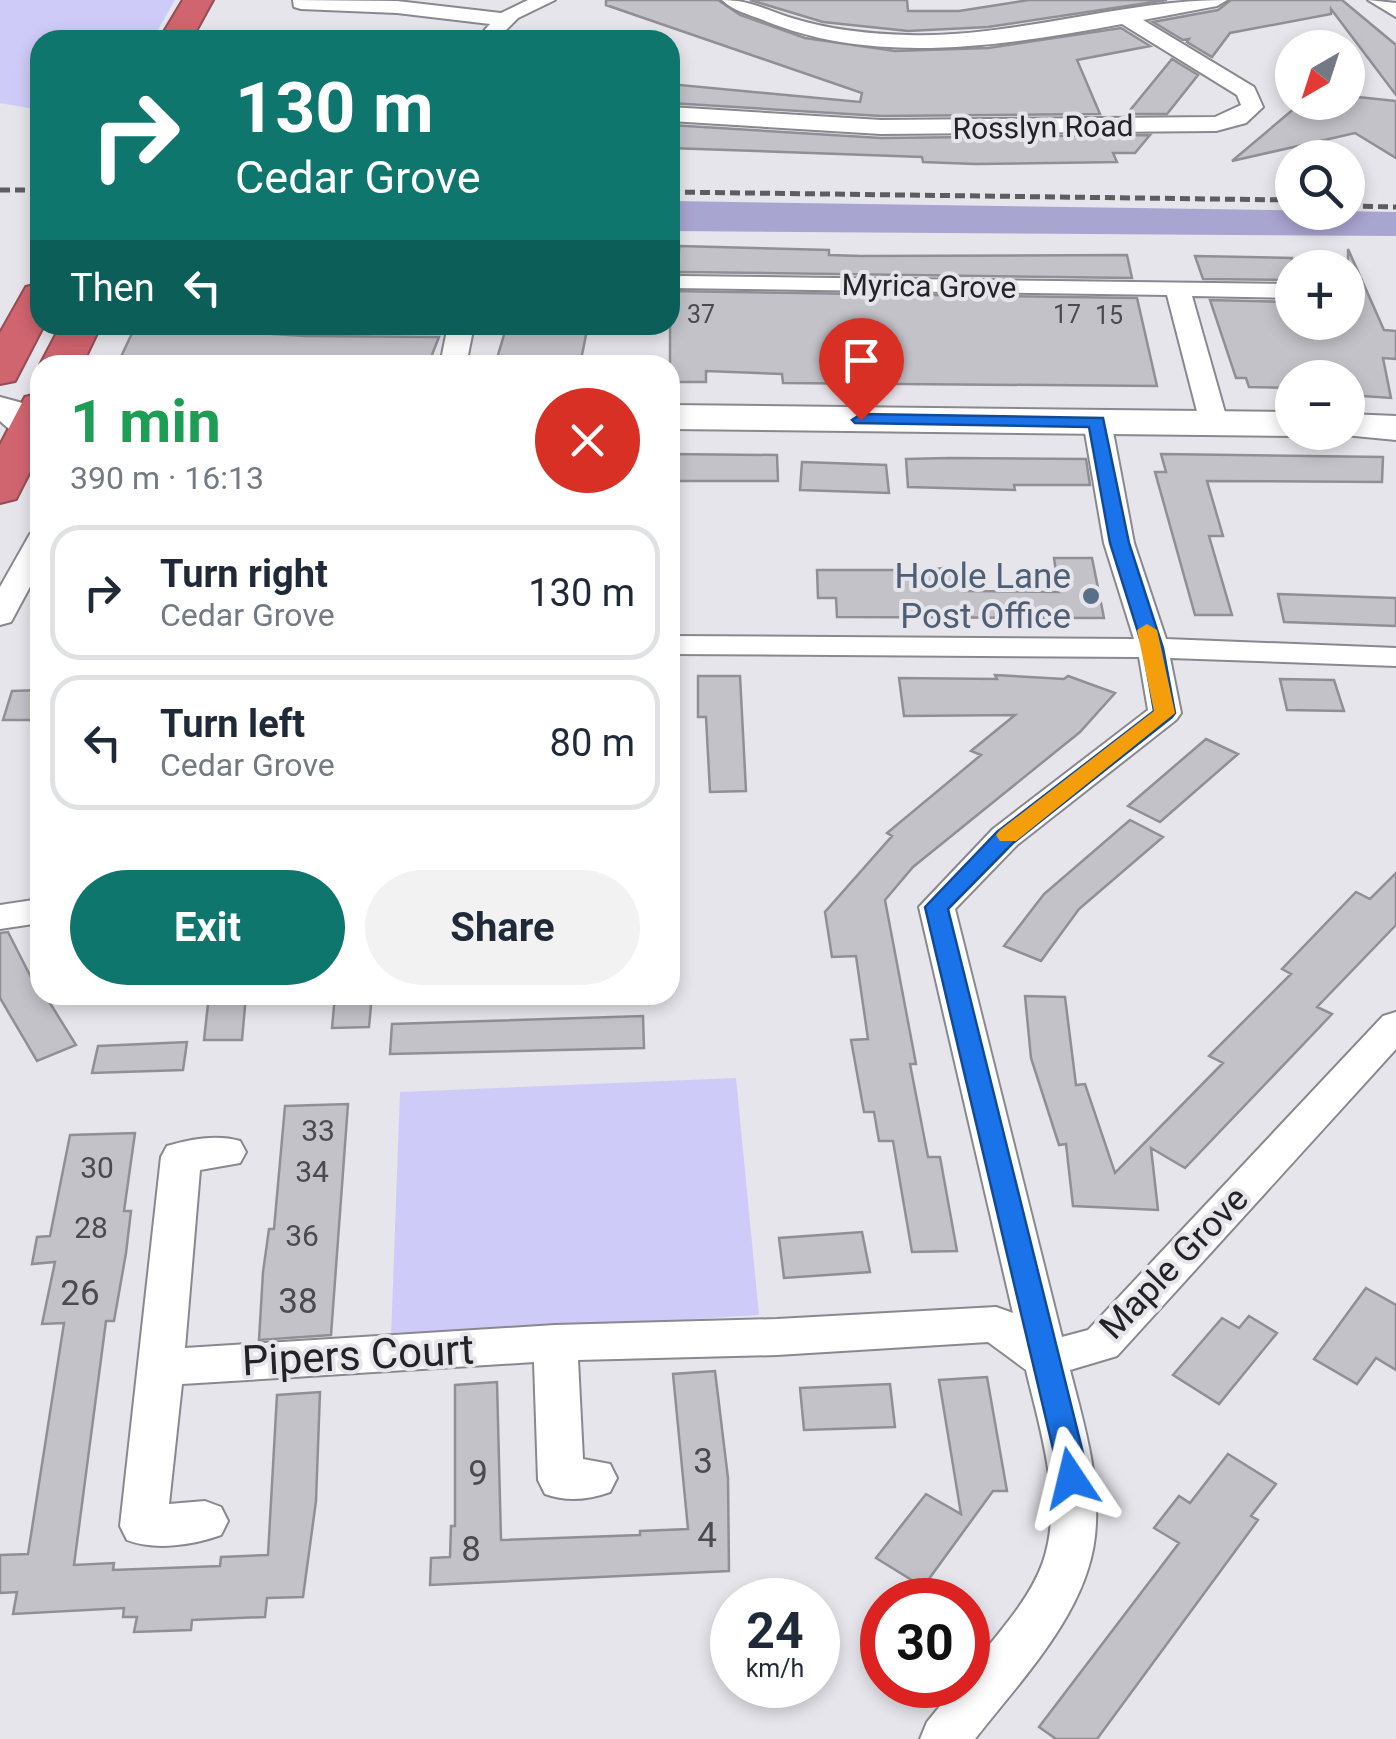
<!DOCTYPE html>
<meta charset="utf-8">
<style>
body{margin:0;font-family:Roboto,sans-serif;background:#f2f2f3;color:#1f2937;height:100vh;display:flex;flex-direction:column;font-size:38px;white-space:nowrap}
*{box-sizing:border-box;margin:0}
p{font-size:32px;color:#747a83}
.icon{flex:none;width:55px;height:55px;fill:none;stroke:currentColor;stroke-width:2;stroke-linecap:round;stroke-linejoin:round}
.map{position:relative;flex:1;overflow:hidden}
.sheet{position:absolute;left:30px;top:355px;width:650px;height:650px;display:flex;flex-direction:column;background:#fff;border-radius:30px;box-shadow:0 5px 15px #0003}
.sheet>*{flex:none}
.banner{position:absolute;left:30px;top:30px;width:650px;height:305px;border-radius:30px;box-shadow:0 5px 15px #0003;background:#0f766e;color:#fff;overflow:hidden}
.needle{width:65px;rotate:219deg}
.tools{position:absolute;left:1275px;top:30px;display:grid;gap:20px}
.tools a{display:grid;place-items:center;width:90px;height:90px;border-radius:50%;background:#fff;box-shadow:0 5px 15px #0003;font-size:50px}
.speed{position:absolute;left:710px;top:1578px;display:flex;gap:20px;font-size:50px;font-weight:700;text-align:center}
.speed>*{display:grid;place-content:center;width:130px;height:130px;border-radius:50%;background:#fff;box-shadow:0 5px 15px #0003;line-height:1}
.speed small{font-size:25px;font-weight:400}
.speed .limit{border:15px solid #d22;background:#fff;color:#111}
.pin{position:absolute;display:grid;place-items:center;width:85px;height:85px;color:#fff;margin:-102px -42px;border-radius:50% 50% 50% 0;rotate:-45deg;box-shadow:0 0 10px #0007}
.pin .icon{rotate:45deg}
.me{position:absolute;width:110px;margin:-55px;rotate:350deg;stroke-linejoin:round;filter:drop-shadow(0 0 8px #0008)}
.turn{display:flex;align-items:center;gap:35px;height:210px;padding:0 40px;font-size:45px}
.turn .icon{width:130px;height:130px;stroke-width:2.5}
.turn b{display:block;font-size:70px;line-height:85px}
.then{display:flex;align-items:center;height:95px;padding:0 40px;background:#0003;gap:20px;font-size:38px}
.round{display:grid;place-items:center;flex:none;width:105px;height:105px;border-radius:52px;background:#f2f2f3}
.head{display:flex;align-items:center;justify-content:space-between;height:170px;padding:0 40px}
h1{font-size:60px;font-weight:700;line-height:75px;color:#1e9e55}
.button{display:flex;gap:20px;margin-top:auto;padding:20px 40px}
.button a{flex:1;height:115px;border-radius:60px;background:#0f766e;color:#fff;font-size:40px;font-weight:700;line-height:115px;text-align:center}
.button a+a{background:#f2f2f3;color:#1f2937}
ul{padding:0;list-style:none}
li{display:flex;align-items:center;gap:30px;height:135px;margin:0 20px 15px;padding:0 20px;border:5px solid #e0e1e3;border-radius:30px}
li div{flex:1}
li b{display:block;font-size:38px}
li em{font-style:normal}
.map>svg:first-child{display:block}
</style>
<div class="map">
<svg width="1396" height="1739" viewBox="0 0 1396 1739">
<rect width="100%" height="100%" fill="#e5e5eb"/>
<path fill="#cfcbf8" d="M0,0h175l-23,40h-112v70l-40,-7z
M736,1078l23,237 -368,23 9,-246z"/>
<path fill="#a9a5d1" d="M670,201l726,11v24l-726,-5z"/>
<path fill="#c2c2c8" stroke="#8f8f95" stroke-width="2.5" d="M606,0h112l22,15 65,23 90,13 93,-3 133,-20 29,18 -73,14 23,54 -219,2 -211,-13v-19l190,18 2,-9 -256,-88z
M750,0h157l1,11h51l70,-11h138l-179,27 -80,4 -85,-9z
M1231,0h111l54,45v50l-65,-86v5l-101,19 -18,24 -25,-15 2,-3 -6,1 -30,-18 65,-12z
M1172,59l26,16 -31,39h-40z
M1348,96l48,5v57l-41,-25 -123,28 70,-59h46z
M670,125l211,13 269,-3 -15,18h-22l4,9 -142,2 -52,-2 -1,-5 -252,-9z
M679,246l150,4v5l32,1 266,-1 5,23 -451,-6 -11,5v-26h9z
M1348,249l36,81 12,1v28l-13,-1 8,40 -43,-3v-17h-56v10l-43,-1 -3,-9h-10l-26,-78 82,2v20h56z
M1195,256l97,2v22l-89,-1z
M670,291l467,7 20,88 -374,-3 -1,-9 -76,-3v11h-36z
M136,325l169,11 134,1 -11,28h-311z
M507,325h81l-8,40h-85z
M670,454l107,1 1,26h-108z
M1161,454l222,3 -1,25 -175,-1 16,55h-14l23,79h-37l-40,-143h11z
M949,458l137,1 4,26h-76l1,5 -107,-3 -2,-28z
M802,462l84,3 3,28 -89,-3z
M1054,558h38l12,60 -267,-1 -1,-19h-18l-1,-28h79v4l55,-7 13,24 95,1z
M1278,594l118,4v28l-112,-4z
M995,675l69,4 4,-3 47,17 -35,39 -167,135 -28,33 31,164h-6l18,93h12l17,94 -45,1 -19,-111h-14l-5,-29h-10l-13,-72 17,-1 -12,-83 -24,1 -7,-45 67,-76 -5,-3 94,-78 -10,-4 44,-36 -111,1 -5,-38 98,1z
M698,676h42l6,115 -36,1 -4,-75h-8z
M1280,679l54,1 10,31 -57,-1z
M40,690v30h-37l9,-29z
M1206,739l32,15 -78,68 -32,-16z
M1130,820l33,17 -84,72 -38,52 -37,-15 40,-52z
M1396,873v52l-79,82 15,7 -17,18 -130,136 -34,-20 7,62 -85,-4 -7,-62 -7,1 -28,-87 -6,-62 40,1 11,88 9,-1 30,89 108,-110 -14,-7 82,-82 -9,-5 74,-77 14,7z
M8,932l32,63h5l31,50 -39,16 -37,-63v-65z
M209,995h37l-4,45h-38z
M335,995h37l-3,32 -37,1z
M643,1016l1,32 -254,6 2,-30z
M187,1042l-4,28 -91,3 6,-27z
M348,1104l-17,231 -72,5 4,-68 6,-43h5l11,-123z
M135,1133l-11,78h7l-5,42 -12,68h-8l-32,244 40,-2 -1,7 107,-4 1,-9 47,-2 9,-160 43,-3 -4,109 -13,96 -36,1 -2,19 -73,3 -1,10 -57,2 3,-15h-14l1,-9 -111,6 4,-22 -17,1v-38l28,-1 36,-231 -22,1 13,-62 -23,2 5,-27 13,-1 20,-101z
M862,1232l8,40 -86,6 -5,-40z
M1366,1288l30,17v65l-20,-12 -19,26 -43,-25z
M1249,1316l28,17 -58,71 -46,-29 49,-57 17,10z
M715,1371l13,107 1,93 -299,14 1,-27 19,-1 1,-31h4v-141l42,-3 4,158 139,-5v-4l48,-2 -15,-155z
M987,1377l20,114h-14l-70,96 -47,-29 50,-64 35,20 -22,-134z
M890,1384l5,43 -91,3 -4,-42z
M1228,1454l48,30 -25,32 7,4 -161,219h-41l-17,-12 140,-184 -25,-15 25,-32 11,7z"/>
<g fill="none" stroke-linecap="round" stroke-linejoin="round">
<g stroke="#88888e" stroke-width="4">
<path id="street" d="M293,0l104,1 104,12 27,-13h27l-37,18 -20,20 -7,2 -10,-6 9,-10 -93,-11 -96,-4 -7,-2z
M722,0c29,0 46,11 73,19 36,11 76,15 113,16 108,3 212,-35 319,-35l-10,6 -74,14 111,67 9,20 -17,16 -30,8 -335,3 -211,-13v-14l211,13 334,-3 26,-12 -4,-10 -115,-71c-115,21 -247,43 -359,-4 -13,-5 -31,-10 -41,-20z
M1368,0l28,3v14z
M681,276l611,8v14l-100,-2 36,127 -14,8 -14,-8 -33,-128 -495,-7 -2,-7z
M448,325h26l-8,40h-26z
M1097,413l14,8 23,122 32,96 230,9v18l-226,-8 11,55 -5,7 -159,125 -62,64 107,428 26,-7 295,-314 13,-4v37l-279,307 -47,14c14,54 31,110 25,166 -8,77 -75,145 -120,203h-55l7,-17 30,-37h11v-14c25,-32 61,-69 75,-109 21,-61 -3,-132 -17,-192l-38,-28 -211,13 -199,5 5,99 27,5 7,14 -7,14c-22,8 -43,10 -65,2l-7,-14 -4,-118 -352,22 -13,120 36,-3 16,6 7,14 -7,14c-28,10 -66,16 -94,5l-7,-14 41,-369 6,-11c23,-7 50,-12 73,-5l6,11 -6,11 -40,7 -15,178 370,-23 222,-6 219,-12 17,6 -94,-406 74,-78 155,-119 -9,-53 -469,-3v-18l464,3 -30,-96 -21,-122z
M40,531v37l-29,54 -11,3v-38l30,-53z
M40,899v24l-40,6v-24z"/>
</g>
<g stroke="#88888e" stroke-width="4">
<path id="secondary" d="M0,397l30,8 10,10v21l-24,-1 -16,-14z
M670,405l622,7v20h13l-13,4 -622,-7z
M1348,414l48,2v24l-62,-6 14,-2z"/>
</g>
<g stroke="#934d55" stroke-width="4">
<path id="highway" d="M183,0h30l-22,40h-32z
M40,283v42h4l-29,56 -15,3v-51l26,-46z
M61,325h40l-19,40h-42z
M40,393v59l-24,47 -16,4v-58l25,-48z"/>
</g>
<use href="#street" fill="#fff" fill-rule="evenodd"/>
<use href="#secondary" fill="#fff" fill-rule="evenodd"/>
<use href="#highway" fill="#d0646f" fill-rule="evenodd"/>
<path stroke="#5d5d60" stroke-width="5" stroke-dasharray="10 5" stroke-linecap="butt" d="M0,190h40
M670,192l622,8
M1348,206l48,1"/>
</g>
<path fill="#1a73e8" stroke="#114b97" stroke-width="2.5" d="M861,414l242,4 26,125 34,105 12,65 -3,4 -159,126 -65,66 135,544 3,25 -5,9 -10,3 -11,-3 -6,-34 -129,-546 72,-75 157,-121 -11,-63 -33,-105 -21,-116 -234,-4 -3,-3z"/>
<path fill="#f59e0b" d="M1147,624l10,6 18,83 -159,128h-16l-4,-6 4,-5 154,-119 -17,-81z"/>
<circle fill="#5c6f8a" stroke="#e5e5eb" stroke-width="4" cx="1091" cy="596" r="10"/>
<g text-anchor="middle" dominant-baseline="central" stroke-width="8" stroke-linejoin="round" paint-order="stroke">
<g font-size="25" fill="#4b4b4e">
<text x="701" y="314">37</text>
<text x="1067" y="314">17</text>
<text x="1109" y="315">15</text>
</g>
<g font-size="30" fill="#232325" stroke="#e5e5eb">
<text transform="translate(1043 127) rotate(-1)">Rosslyn Road</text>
<text transform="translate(929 286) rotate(1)">Myrica Grove</text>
</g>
<g font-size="30" fill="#4b4b4e">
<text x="318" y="1130">33</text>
<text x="97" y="1167">30</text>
<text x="312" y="1171">34</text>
<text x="91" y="1227">28</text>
<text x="302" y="1235">36</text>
</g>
<g font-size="35" fill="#4e5e75" stroke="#e5e5eb" text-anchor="end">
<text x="1071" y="576">Hoole Lane<tspan x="1071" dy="40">Post Office</tspan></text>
</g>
<g font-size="35" fill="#232325" stroke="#e5e5eb">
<text transform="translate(1174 1263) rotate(-46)">Maple Grove</text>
</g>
<g font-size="35" fill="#4b4b4e">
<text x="80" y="1293">26</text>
<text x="298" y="1301">38</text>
<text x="703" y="1461">3</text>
<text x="478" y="1473">9</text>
<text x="707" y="1535">4</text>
<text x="471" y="1549">8</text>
</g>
<g font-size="42" fill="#232325" stroke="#e5e5eb">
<text transform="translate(358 1355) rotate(-3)">Pipers Court</text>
</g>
</g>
</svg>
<div class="tools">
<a><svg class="needle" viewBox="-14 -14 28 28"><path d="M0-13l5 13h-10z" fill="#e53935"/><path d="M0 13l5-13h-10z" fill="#747a83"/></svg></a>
<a><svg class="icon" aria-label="search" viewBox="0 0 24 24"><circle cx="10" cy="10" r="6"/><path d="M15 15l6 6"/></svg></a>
<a>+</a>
<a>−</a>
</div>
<div class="speed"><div>24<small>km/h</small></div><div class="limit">30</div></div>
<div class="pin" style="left:861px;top:420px;background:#d93025"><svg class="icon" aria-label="arrive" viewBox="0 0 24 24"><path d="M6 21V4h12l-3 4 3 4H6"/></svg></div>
<svg class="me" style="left:1071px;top:1478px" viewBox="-20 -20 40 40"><path d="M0-17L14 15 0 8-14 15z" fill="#1a73e8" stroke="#fff" stroke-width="4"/></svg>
<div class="banner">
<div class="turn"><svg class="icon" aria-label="right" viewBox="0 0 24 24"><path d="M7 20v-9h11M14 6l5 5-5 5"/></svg><div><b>130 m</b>Cedar Grove</div></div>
<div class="then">Then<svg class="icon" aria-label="left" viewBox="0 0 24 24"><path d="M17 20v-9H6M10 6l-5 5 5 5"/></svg></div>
</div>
<section class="sheet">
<div class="head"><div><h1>1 min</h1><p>390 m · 16:13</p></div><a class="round" style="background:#d93025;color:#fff"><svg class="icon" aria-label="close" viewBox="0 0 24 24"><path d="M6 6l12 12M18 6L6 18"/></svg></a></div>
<ul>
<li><svg class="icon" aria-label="right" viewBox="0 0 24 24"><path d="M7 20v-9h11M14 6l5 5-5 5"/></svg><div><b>Turn right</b><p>Cedar Grove</p></div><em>130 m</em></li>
<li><svg class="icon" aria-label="left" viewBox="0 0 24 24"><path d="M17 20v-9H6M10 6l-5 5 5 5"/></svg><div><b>Turn left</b><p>Cedar Grove</p></div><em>80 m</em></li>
</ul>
<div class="button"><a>Exit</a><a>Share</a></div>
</section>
</div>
